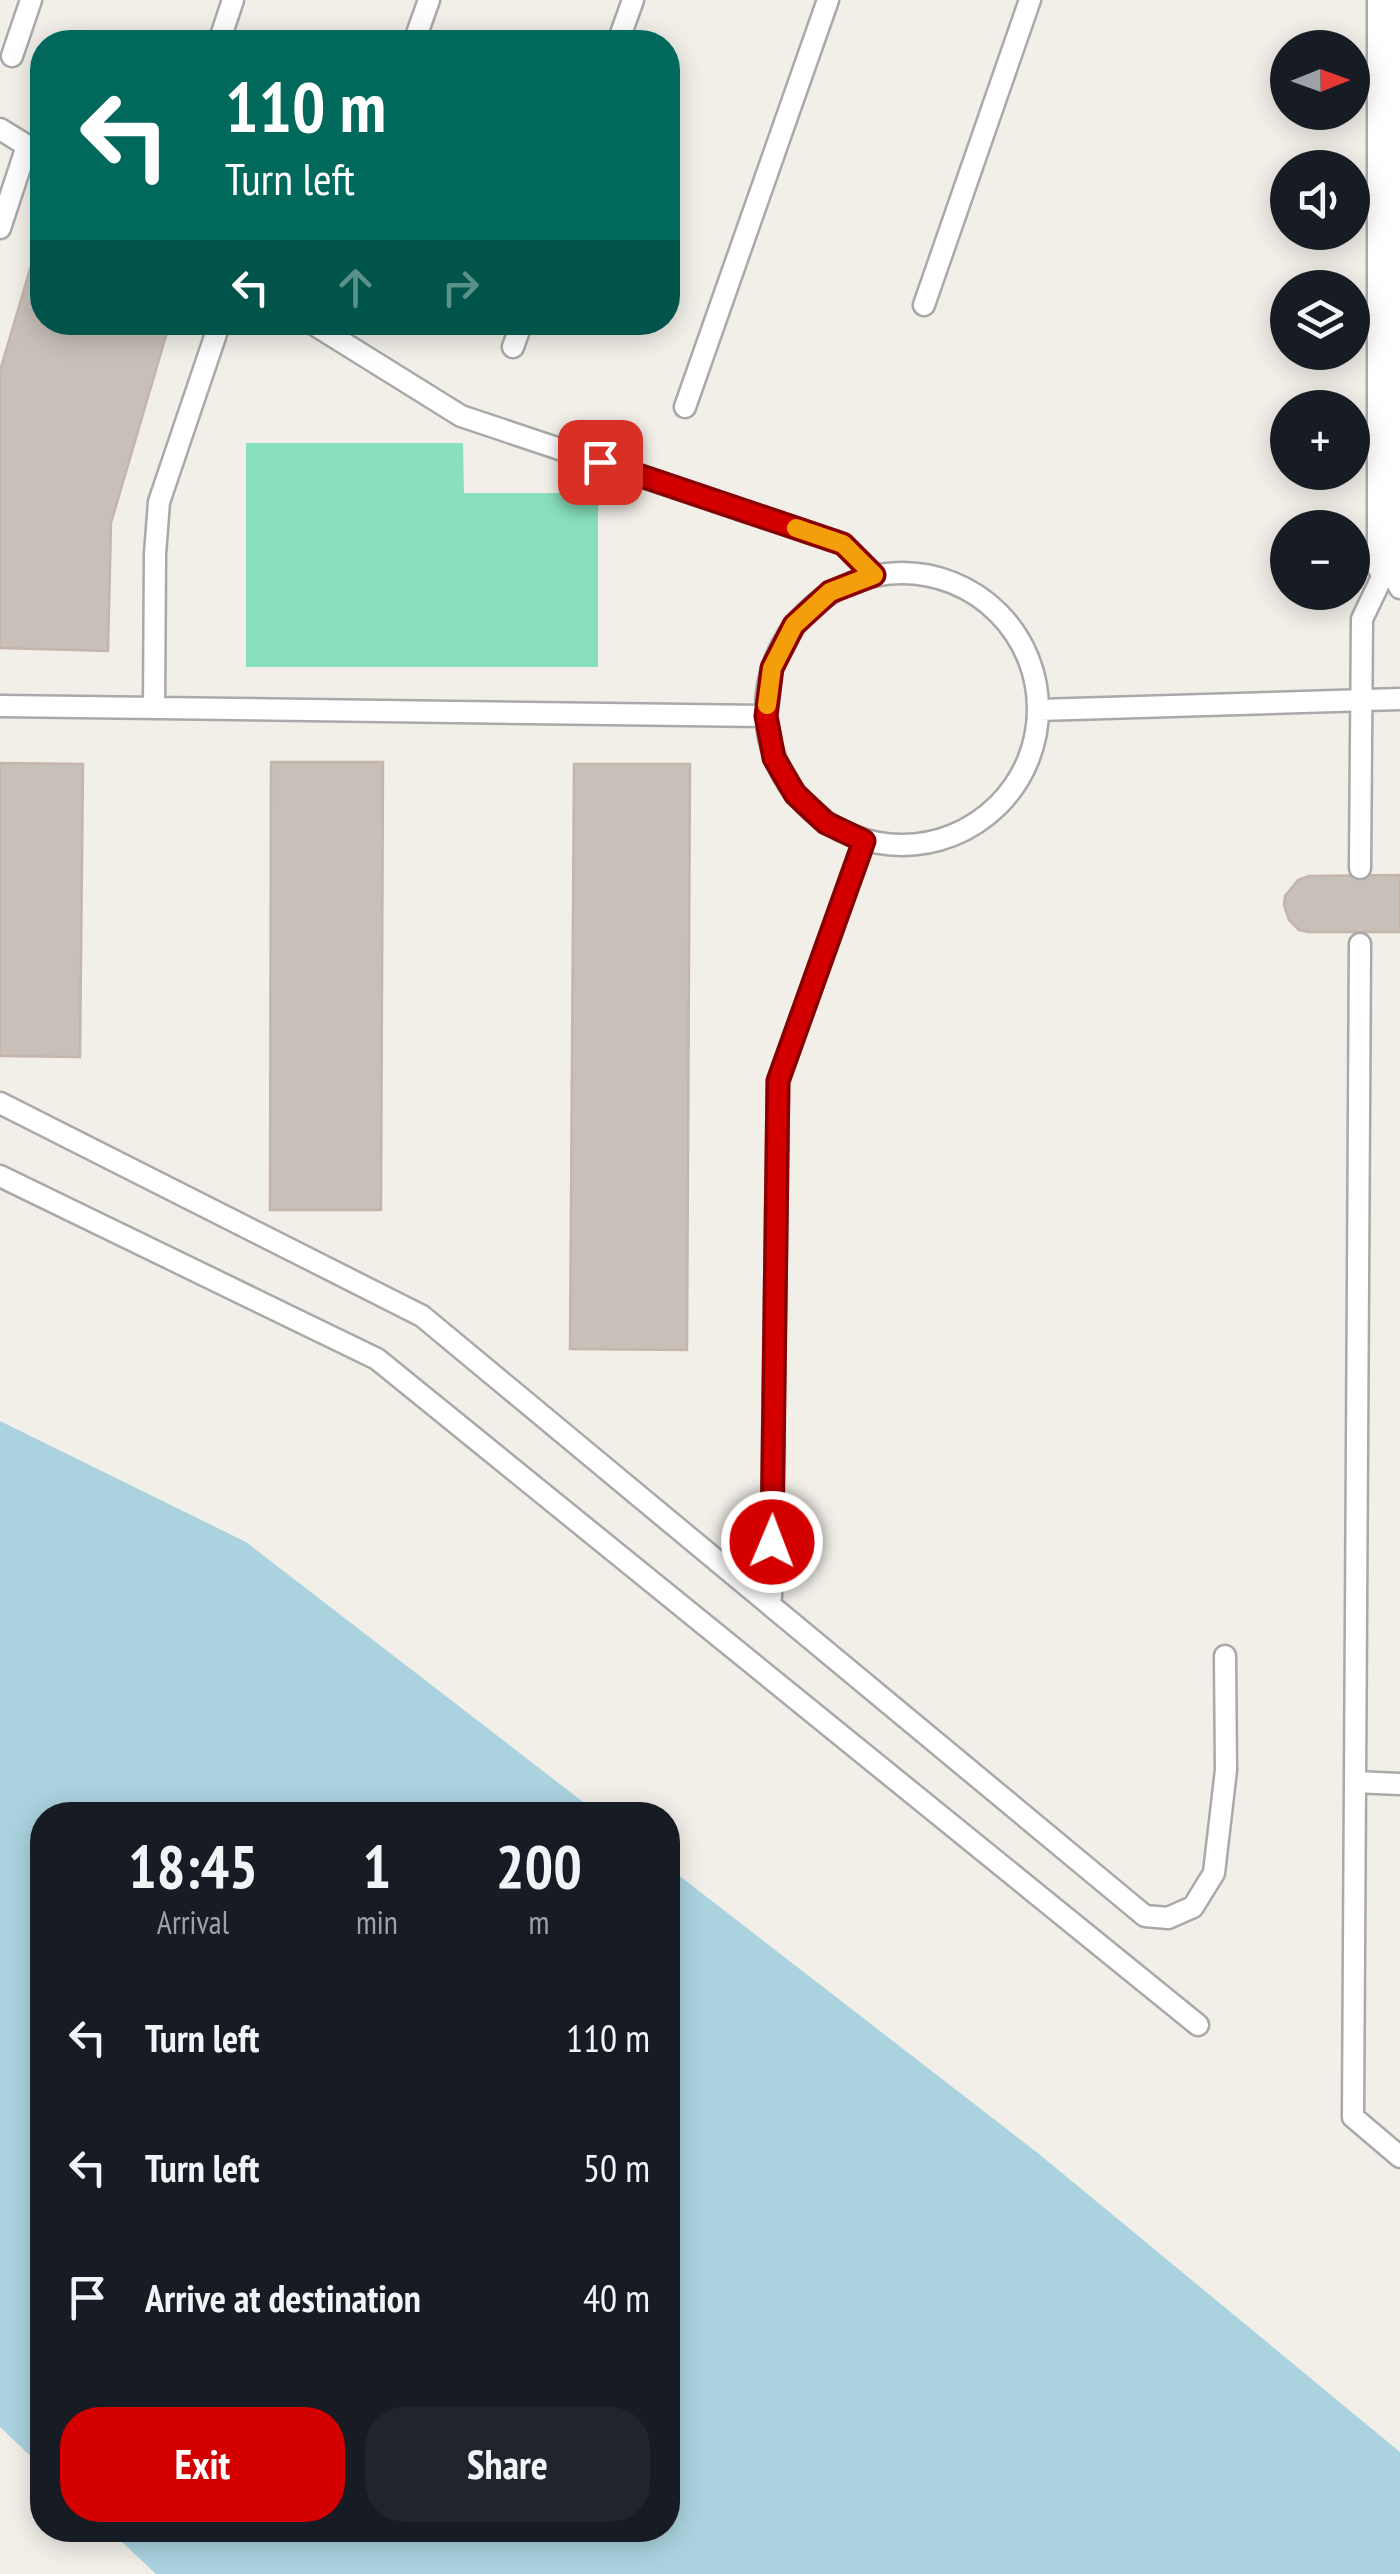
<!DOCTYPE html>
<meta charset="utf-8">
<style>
body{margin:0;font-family:"PT Sans Narrow",sans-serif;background:#20242c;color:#f1f3f6;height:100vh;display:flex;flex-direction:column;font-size:38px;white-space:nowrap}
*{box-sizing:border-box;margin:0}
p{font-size:32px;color:#9ea1a6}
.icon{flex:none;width:55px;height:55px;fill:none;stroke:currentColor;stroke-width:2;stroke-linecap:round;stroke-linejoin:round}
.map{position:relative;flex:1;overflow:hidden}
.sheet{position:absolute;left:30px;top:1802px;width:650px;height:740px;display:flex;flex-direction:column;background:#171b24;border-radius:40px;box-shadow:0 5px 25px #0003}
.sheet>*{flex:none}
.hud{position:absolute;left:30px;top:30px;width:650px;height:305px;border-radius:40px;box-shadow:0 5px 25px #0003;background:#00695c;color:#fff;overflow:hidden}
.needle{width:65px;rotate:89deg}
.buttons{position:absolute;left:1270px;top:30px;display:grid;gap:20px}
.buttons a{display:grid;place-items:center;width:100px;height:100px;border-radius:50%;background:#171b24;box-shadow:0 5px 25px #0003;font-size:50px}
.pin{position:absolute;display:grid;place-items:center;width:85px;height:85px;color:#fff;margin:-42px;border-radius:20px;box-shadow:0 5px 15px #0006}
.me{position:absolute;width:110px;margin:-55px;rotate:1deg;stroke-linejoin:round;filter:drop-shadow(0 0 8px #0008)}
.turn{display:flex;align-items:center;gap:35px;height:210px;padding:0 30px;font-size:45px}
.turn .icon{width:130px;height:130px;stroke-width:2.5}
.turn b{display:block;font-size:70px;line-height:85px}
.lanes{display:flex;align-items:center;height:95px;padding:0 30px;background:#0003;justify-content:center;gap:50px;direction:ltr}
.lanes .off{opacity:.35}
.eta{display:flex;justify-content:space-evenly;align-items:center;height:170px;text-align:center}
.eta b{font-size:60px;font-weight:600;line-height:70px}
.primary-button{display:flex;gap:20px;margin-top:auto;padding:20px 30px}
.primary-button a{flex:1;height:115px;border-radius:40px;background:#d40000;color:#fff;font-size:40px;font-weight:600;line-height:115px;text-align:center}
.primary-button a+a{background:#20242c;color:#f1f3f6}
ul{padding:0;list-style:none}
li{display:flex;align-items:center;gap:30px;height:130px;padding:0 30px}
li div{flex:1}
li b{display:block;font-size:38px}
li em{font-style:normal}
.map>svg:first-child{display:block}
</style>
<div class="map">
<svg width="1400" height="2574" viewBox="0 0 1400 2574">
<rect width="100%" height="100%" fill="#f2efe9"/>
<path fill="#88e0be" d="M246,443h217l1,50h134v174h-352z"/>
<path fill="#aad3df" d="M0,1421l246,121 354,273h-558v652l-42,-40z
M668,1867l371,287 361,298v122h-1244l-47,-44h559z"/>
<path fill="#c7bfb8" stroke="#c4b6ab" stroke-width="2.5" d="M40,235h2v87h128l-59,201 -3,128 -108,-3v-277z
M271,762h112l-2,448h-111z
M0,763l83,1 -3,293 -80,-1z
M574,764h116l-3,586 -117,-1z
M1400,875v57h-92l-9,-2 -10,-10 -5,-15 1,-9 13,-16 11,-4z"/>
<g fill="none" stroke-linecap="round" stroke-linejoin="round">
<g stroke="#a9a9a9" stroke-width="25">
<path id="service" d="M219,42l14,-42
M414,42l15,-42
M618,42l15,-42
M12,56l19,-56
M0,129l42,26
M0,228l27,-82
M924,305l106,-305
M310,322l151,94 382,128 31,31
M513,347l9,-25
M685,407l143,-407
M1388,565l12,23
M766 709a136 136 0 1 1 272 0a136 136 0 1 1-272 0Z
M0,706l766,10
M154,708l1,-154 4,-52 61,-180
M1039,710l361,-11
M1360,868l2,-249 26,-54
M1360,944l-7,1173 47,40
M0,1103l422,213 723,600 23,2 25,-11 21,-34 12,-103 -1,-114
M0,1176l377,183 821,666
M771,1597l7,-516 86,-240
M1355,1782l45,2"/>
</g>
<g stroke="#a9a9a9" stroke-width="45">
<path id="minor" d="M1388,565v-565"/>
</g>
<use href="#service" stroke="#fff" stroke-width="20"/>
<use href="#minor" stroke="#fff" stroke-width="40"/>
</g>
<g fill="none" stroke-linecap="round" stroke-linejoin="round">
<g stroke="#8a0000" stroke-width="25">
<path id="route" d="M600,462l243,82 31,31 -44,17 -36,33 -22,43 -6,48 8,42 21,36 31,29 38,18 -86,240 -6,461"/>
</g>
<use href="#route" stroke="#d40000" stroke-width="18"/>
<path stroke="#f59e0b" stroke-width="18" d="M767,705l5,-37 22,-43 36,-33 44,-17 -31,-31 -47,-16"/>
</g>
</svg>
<div class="buttons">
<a><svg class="needle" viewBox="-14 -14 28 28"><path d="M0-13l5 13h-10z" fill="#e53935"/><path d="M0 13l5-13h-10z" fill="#9ea1a6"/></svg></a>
<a><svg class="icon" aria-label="sound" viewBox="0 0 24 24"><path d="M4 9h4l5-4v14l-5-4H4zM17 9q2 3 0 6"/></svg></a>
<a><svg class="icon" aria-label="layers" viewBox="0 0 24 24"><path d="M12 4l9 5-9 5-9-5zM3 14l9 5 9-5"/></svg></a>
<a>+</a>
<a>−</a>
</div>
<div class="pin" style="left:600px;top:462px;background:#d93025"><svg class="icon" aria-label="arrive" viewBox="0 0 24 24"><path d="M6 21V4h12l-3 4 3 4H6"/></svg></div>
<svg class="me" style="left:772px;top:1542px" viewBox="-20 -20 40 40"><circle r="17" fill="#d40000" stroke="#fff" stroke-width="3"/><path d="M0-11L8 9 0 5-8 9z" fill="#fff"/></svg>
<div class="hud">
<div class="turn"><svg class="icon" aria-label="left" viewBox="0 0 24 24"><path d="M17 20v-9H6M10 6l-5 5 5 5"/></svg><div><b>110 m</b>Turn left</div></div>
<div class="lanes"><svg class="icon" aria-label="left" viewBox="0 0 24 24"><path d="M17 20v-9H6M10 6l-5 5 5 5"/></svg><svg class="icon off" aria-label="ahead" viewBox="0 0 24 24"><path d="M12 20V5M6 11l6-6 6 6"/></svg><svg class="icon off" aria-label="right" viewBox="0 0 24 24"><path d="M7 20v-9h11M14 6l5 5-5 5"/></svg></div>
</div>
<section class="sheet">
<div class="eta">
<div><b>18:45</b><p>Arrival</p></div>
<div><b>1</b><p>min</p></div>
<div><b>200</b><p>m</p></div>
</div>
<ul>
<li><svg class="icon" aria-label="left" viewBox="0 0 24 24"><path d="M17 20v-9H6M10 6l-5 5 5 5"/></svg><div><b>Turn left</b></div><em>110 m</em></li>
<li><svg class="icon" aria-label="left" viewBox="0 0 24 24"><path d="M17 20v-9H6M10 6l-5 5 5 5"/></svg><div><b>Turn left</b></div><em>50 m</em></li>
<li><svg class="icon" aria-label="arrive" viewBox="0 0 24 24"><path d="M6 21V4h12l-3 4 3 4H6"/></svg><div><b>Arrive at destination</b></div><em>40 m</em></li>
</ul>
<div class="primary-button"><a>Exit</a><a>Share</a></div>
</section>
</div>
